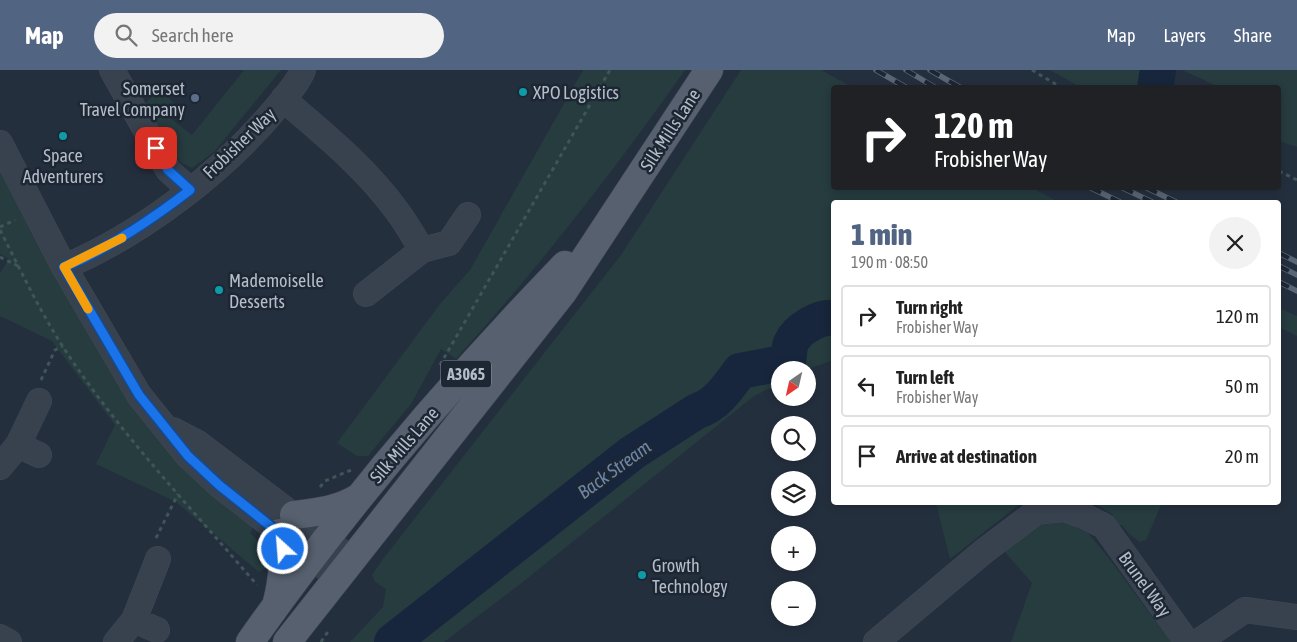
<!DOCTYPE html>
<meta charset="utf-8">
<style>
body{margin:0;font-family:"Asap Condensed",sans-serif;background:#f2f2f2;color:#222;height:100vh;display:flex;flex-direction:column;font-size:19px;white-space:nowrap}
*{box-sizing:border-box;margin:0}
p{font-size:16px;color:#767676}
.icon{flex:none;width:28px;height:28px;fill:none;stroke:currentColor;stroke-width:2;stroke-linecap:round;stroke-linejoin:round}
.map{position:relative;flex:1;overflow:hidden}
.panel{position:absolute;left:831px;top:130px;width:450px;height:305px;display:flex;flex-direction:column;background:#fff;border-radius:5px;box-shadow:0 2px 8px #0003}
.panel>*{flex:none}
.top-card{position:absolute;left:831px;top:15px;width:450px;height:105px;border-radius:5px;box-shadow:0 2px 8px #0003;background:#202124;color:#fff;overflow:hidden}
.needle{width:32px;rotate:214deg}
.buttons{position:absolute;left:771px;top:291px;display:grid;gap:10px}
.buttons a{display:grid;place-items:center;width:45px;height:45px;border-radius:50%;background:#fff;box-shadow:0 2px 8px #0003;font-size:25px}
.pin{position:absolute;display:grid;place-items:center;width:42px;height:42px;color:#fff;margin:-21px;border-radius:10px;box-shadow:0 2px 8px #0006}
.me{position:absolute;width:55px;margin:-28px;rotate:334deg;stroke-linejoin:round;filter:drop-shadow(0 0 4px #0008)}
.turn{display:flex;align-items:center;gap:18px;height:105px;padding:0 20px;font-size:22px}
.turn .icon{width:65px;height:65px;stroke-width:2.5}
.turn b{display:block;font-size:35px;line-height:42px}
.round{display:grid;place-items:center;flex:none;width:52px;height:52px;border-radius:26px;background:#f2f2f2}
.headline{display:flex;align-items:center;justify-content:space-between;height:85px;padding:0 20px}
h1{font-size:30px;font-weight:800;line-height:38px;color:#516482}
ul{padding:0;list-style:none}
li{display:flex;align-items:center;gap:15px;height:62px;margin:0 10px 8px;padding:0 10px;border:2px solid #e0e0e0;border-radius:5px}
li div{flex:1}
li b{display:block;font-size:19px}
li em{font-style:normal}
header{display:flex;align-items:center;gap:30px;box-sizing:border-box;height:70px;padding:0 25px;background:#516482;color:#fff}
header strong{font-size:24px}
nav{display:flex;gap:28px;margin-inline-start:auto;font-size:18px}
.search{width:350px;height:45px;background:#f2f2f2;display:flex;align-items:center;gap:12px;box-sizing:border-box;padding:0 18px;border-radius:28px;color:#767676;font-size:19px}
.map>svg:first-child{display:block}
</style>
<header>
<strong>Map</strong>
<div class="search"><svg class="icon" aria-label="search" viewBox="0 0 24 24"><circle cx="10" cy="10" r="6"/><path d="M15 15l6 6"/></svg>Search here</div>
<nav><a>Map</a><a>Layers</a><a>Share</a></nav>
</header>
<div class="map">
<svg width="1297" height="572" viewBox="0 0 1297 572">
<rect width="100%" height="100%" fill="#242f3e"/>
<path fill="#263c3f" d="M244,0h37l-67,82 -22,16 -12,-6 -35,-58 13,-15 21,18 -9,11 22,17z
M583,0h102c-71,101 -146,197 -229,289l-15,-10 -30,55 -43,52h-11l-20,-13 103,-139 30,-34z
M741,0h80l31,17 -18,1v100h198l27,14h-225v158l-29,10h-25v13l-26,13 -235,189 -75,57h-94l33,-35 3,-18 -11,-7 -3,-7 11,-16 238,-304z
M1050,0h124l-5,17h-89z
M1182,0h115v77l-18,-6v-53l-60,-1z
M0,93l94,179 162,181 -6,10c11,10 18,19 17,34l-8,5 -83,-70 -80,-38 19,-39 -63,-84 -52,-25v-43l9,-14 -9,-5z
M1279,238l18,8v20l-18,-9z
M936,433v-1l85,1 -71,56z
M1094,433h68l-16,37 -6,2 -11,-8 -7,-9 -5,1 -5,-12z
M1066,452l22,11 20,24 63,85h-160l21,-59 -28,-32 35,-26z"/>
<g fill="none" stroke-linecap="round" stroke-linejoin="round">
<path stroke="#17263c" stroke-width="36" d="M1155,18l3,-18
M392,572l240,-189 65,-42c20,-6 31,-24 43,-40l48,-9c1,-6 1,-14 3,-19 6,-14 29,-27 43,-25"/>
<g stroke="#414a57" stroke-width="26">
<path id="minor" d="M112,0l56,100 22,20
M283,29c41,35 83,69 114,112 9,12 17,26 25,39l-56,44
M0,73l64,124 75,128 49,61 31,29 118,92
M422,180l27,-7 19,-28
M64,197c78,-33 159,-95 213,-160 9,-11 21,-24 26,-37
M173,360l25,13 153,116
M18,375l21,10
M0,397l18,-22 21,-44
M134,550l23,10
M0,567l9,5
M116,572l18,-22 24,-61
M876,572l107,-90 53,-40 28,-3 20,7 20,10 83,116
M1198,572l47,-32 52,7"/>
</g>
<g stroke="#414a57" stroke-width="29">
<path id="major" d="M294,445c24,-3 44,-5 64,-17
M277,532c6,-24 8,-45 2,-69
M250,572c93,-132 203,-261 315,-377
M287,572l276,-350 146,-222"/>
</g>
<path stroke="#3f5557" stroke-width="3" stroke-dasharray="4 4" stroke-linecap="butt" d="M1032,0l30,18
M1279,101l18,9
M0,157l15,-7
M0,160c22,43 42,86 69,126 55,82 124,154 188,229
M0,187l18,9
M440,295l170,-295
M41,310l14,-30 8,-4
M320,417l5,-6 26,-11
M156,468l22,-44
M321,572l8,-12"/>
<use href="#minor" stroke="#38414e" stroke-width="25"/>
<use href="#major" stroke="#56606e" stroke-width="28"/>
<g stroke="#5a6575" stroke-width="5.5">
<path id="rail" d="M876,0l31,18
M906,0l30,18
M930,0l31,18
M1091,118l29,14
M1123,118l29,14
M1147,118l29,14
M1279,183l18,9
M1279,196l18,9
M1279,212l18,9"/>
</g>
<use href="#rail" stroke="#1d2633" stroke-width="4" stroke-dasharray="11" stroke-linecap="butt"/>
</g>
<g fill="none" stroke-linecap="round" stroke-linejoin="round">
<g stroke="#114b97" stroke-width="12">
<path id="route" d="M156,78l12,22 22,20c-39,30 -80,58 -126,77l75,128 49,61 31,29 60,48 4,16"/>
</g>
<use href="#route" stroke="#1a73e8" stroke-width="9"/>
<path stroke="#f59e0b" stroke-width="9" d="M88,239l-24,-42 58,-29"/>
</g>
<g fill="#0f9aa8" stroke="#1d2633" stroke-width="2">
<circle cx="523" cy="22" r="5"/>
<circle cx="63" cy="66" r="5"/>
<circle cx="219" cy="220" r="5"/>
<circle cx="642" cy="505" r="5"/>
</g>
<circle fill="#5c6f8a" stroke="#1d2633" stroke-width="2" cx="195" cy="28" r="5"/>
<g text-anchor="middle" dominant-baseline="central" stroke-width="5" stroke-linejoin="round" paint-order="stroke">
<rect fill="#1d2633" stroke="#878f9c" stroke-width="1" x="441" y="290.5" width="50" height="27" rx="4"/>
<g font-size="16" font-weight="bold" fill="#b4bcc9">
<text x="466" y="304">A3065</text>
</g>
<g font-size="18" fill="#b4bcc9" stroke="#1d2633" text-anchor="start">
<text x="185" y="18" text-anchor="end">Somerset<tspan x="185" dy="21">Travel Company</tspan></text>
<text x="533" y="22">XPO Logistics</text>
<text x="63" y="85" text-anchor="middle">Space<tspan x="63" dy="21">Adventurers</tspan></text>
<text x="229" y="210">Mademoiselle<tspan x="229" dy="21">Desserts</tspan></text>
<text x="652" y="495">Growth<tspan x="652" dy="21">Technology</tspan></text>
</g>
<g font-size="18" fill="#b4bcc9" stroke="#1d2633">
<text transform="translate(670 60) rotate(-57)">Silk Mills Lane</text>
<text transform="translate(239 73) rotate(-44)">Frobisher Way</text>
<text transform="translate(404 375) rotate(-49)">Silk Mills Lane</text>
<text transform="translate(1145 514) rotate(54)">Brunel Way</text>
</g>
<g font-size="19" font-style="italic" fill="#6d86a8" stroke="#1d2633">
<text transform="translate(614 399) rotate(-36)">Back Stream</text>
</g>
</g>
</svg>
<div class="buttons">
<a><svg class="needle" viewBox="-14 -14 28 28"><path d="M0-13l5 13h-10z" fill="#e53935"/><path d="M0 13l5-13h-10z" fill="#767676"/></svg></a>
<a><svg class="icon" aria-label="search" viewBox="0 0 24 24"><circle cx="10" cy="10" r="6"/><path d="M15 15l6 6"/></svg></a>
<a><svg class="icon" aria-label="layers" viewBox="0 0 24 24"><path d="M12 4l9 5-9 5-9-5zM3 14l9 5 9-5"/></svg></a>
<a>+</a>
<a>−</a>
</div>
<div class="pin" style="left:156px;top:78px;background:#d93025"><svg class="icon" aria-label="arrive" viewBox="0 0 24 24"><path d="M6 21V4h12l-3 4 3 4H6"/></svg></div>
<svg class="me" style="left:283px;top:479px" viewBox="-20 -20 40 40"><circle r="17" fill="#1a73e8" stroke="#fff" stroke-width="3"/><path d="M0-11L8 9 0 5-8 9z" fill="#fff"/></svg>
<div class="top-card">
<div class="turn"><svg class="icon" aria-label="right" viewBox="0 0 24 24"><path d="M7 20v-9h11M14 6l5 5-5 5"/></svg><div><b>120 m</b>Frobisher Way</div></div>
</div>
<section class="panel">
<div class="headline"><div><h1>1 min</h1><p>190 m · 08:50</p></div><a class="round"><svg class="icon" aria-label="close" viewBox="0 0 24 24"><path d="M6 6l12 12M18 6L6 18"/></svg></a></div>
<ul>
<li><svg class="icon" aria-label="right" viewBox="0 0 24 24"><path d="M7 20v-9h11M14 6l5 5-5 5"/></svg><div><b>Turn right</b><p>Frobisher Way</p></div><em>120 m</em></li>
<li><svg class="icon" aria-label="left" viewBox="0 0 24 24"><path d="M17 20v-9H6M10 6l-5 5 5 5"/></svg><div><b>Turn left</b><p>Frobisher Way</p></div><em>50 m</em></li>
<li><svg class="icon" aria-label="arrive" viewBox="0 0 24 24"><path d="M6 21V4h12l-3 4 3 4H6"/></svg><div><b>Arrive at destination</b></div><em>20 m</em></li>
</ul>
</section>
</div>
